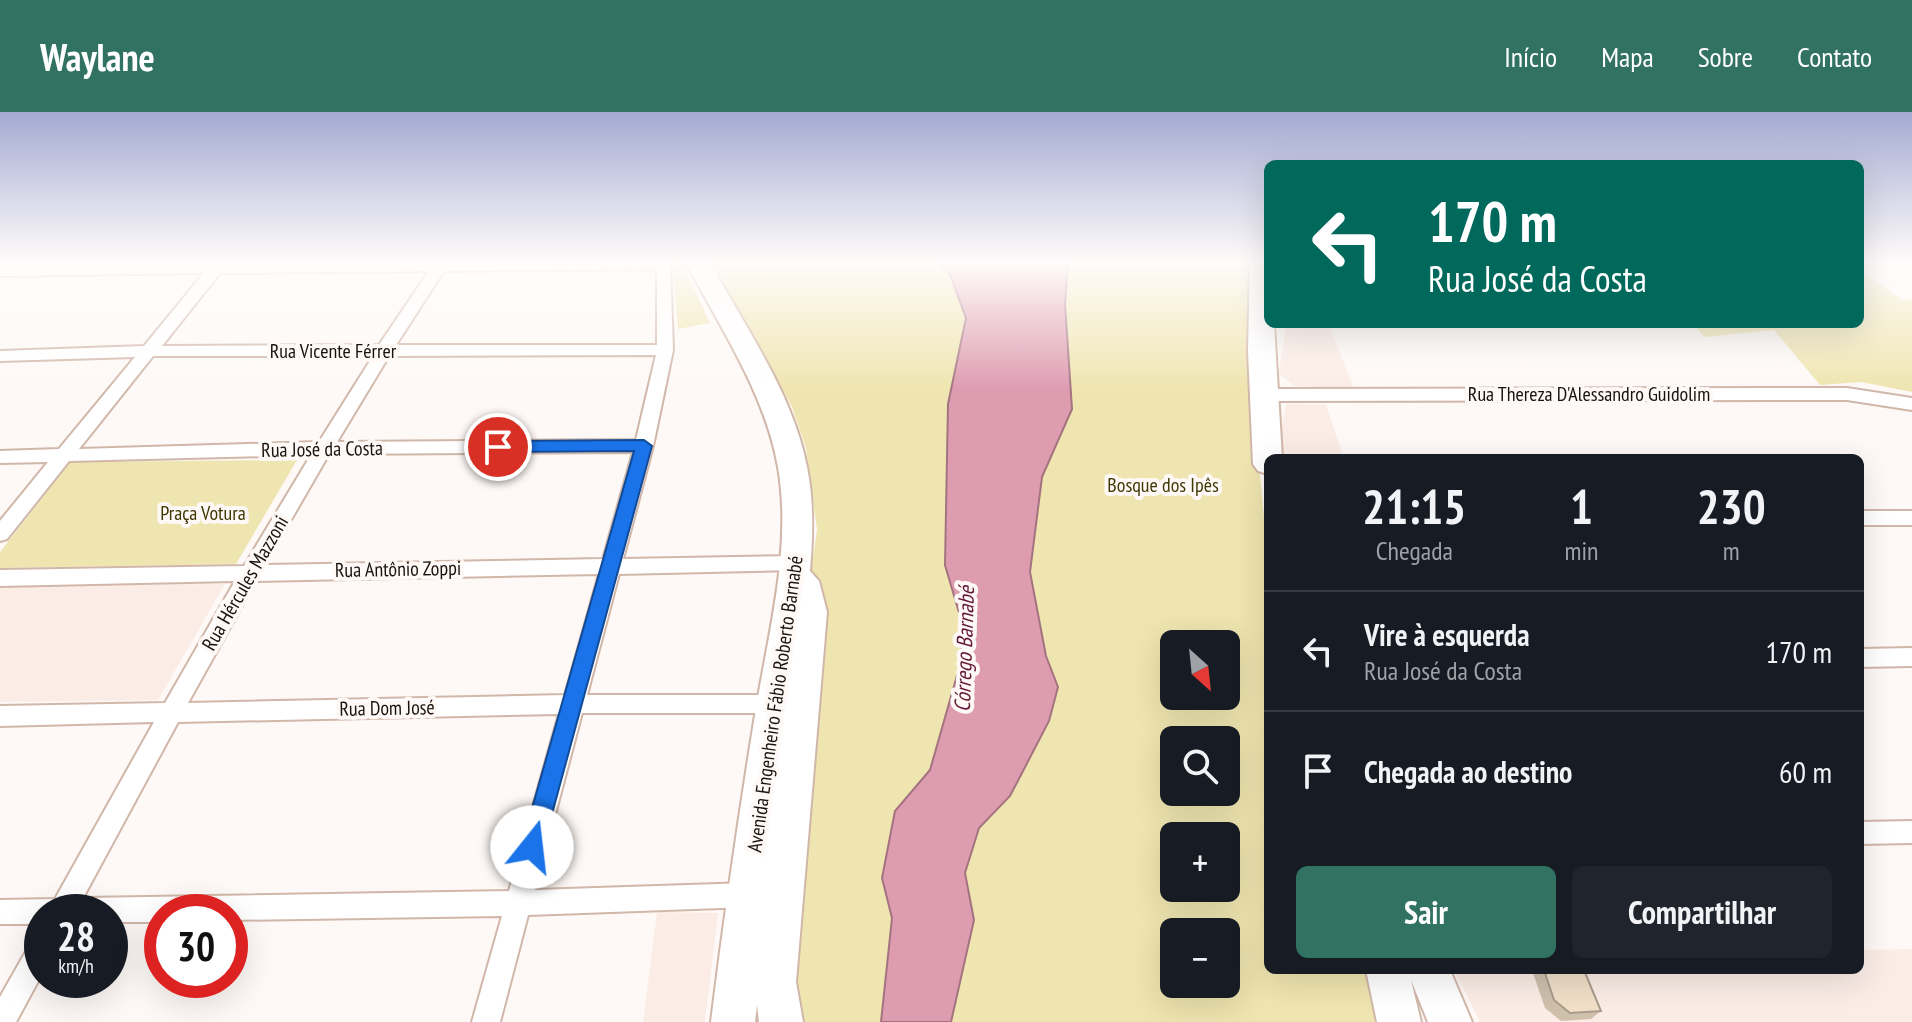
<!DOCTYPE html>
<html lang="pt">
<meta charset="utf-8">
<style>
body{margin:0;font-family:"PT Sans Narrow",sans-serif;background:#20242c;color:#f1f3f6;height:100vh;display:flex;flex-direction:column;font-size:30px;white-space:nowrap}
*{box-sizing:border-box;margin:0}
p{font-size:26px;color:#9ea1a6}
.icon{flex:none;width:44px;height:44px;fill:none;stroke:currentColor;stroke-width:2;stroke-linecap:round;stroke-linejoin:round}
.map{position:relative;flex:1;overflow:hidden}
.details{position:absolute;left:1264px;top:342px;width:600px;height:520px;display:flex;flex-direction:column;background:#171b24;border-radius:12px;box-shadow:0 8px 32px #0002}
.details>*{flex:none}
.banner{position:absolute;left:1264px;top:48px;width:600px;height:168px;border-radius:12px;box-shadow:0 8px 32px #0002;background:#00695c;color:#fff;overflow:hidden}
.needle{width:52px;rotate:153deg}
.buttons{position:absolute;left:1160px;top:518px;display:grid;gap:16px}
.buttons a{display:grid;place-items:center;width:80px;height:80px;border-radius:12px;background:#171b24;box-shadow:0 8px 32px #0002;font-size:40px}
.speed{position:absolute;left:24px;top:782px;display:flex;gap:16px;font-size:40px;font-weight:700;text-align:center}
.speed>*{display:grid;place-content:center;width:104px;height:104px;border-radius:50%;background:#171b24;box-shadow:0 8px 32px #0002;line-height:1}
.speed small{font-size:20px;font-weight:400}
.speed .limit{border:12px solid #d22;background:#fff;color:#111}
.pin{position:absolute;display:grid;place-items:center;width:68px;height:68px;color:#fff;margin:-34px;border:4px solid #fff;border-radius:50%;box-shadow:0 2px 8px #0007}
.me{position:absolute;width:88px;margin:-44px;rotate:16deg;stroke-linejoin:round;filter:drop-shadow(0 0 6px #0008)}
.turn{display:flex;align-items:center;gap:28px;height:168px;padding:0 32px;font-size:36px}
.turn .icon{width:104px;height:104px;stroke-width:2.5}
.turn b{display:block;font-size:56px;line-height:68px}
.eta{display:flex;justify-content:space-evenly;align-items:center;height:136px;text-align:center}
.eta b{font-size:48px;font-weight:700;line-height:56px}
.primary-button{display:flex;gap:16px;margin-top:auto;padding:16px 32px}
.primary-button a{flex:1;height:92px;border-radius:12px;background:#317262;color:#fff;font-size:32px;font-weight:700;line-height:92px;text-align:center}
.primary-button a+a{background:#20242c;color:#f1f3f6}
ul{padding:0;list-style:none}
li{display:flex;align-items:center;gap:24px;height:120px;padding:0 32px;border-top:2px solid #363941}
li div{flex:1}
li b{display:block;font-size:30px}
li em{font-style:normal}
header{display:flex;align-items:center;gap:48px;box-sizing:border-box;height:112px;padding:0 40px;background:#317262;color:#fff}
header strong{font-size:38px}
nav{display:flex;gap:44px;margin-inline-start:auto;font-size:28px}
.map>svg:first-child{display:block}
</style>
<header>
<strong>Waylane</strong>
<nav><a>Início</a><a>Mapa</a><a>Sobre</a><a>Contato</a></nav>
</header>
<div class="map">
<svg width="1912" height="910" viewBox="0 0 1912 910">
<rect width="100%" height="100%" fill="#fef9f6"/>
<path fill="#fbede6" d="M1286,212h43l25,65 -59,-3 -16,-12z
M1286,292l40,1 17,50 33,-1 2,4h-97l-2,-15z
M225,472l-67,116 -158,2v-116z
M657,800l61,1 -13,109h-62z
M1912,837v73h-432l-26,-52h406v-20z"/>
<path fill="#efe5b0" fill-rule="evenodd" d="M672,150h10l28,61 -32,6z
M712,150h228l11,15 15,41 -18,86 -3,161 18,61 -3,39 -30,105 -35,41 -13,67 10,40 -11,104h-84l-4,-17 17,-428 7,-47 -11,-82 -14,-41z
M1068,150h189l-4,136 15,163v409h107l6,37 -5,15h-425l23,-102 -9,-47 14,-45 31,-32 47,-109 -11,-31 -16,-84 12,-95 30,-68 -7,-105zM1174,532h52v52h-52zM1174,628h52v52h-52zM1174,724h52v52h-52zM1174,820h52v52h-52z
M1860,158l42,30 10,-1v93l-51,-10 -41,3 -46,-55 -70,7 -11,-13h167z
M297,348l-61,104 -236,4v-16l70,-90z"/>
<path fill="#de9cb1" stroke="#a47380" stroke-width="2" d="M940,150h128l-3,42 7,105 -30,68 -12,95 16,84 12,31 -9,34 -39,75 -31,32 -14,45 9,47 -23,102h-70l11,-104 -10,-40 13,-67 35,-41 30,-105 3,-39 -18,-61 3,-161 18,-86 -15,-41z"/>
<g fill="none" stroke-linecap="round" stroke-linejoin="round">
<g stroke="#d1b7a9" stroke-width="4">
<path id="street" d="M213,150h457l3,88 -20,96 -30,113 174,-3 7,2 3,5 -3,5 -7,2 -178,4 -32,121h188l8,2 3,7 -3,7 -8,2h-193l-47,177 214,-7 9,3 4,9 -4,9 -9,3 -221,8 -28,107h-28l30,-106 -272,4v-8h-68v10h-52v-10h-68v12h-42v-24l55,-1 99,-177 -154,4v-20l165,-3 70,-122 -235,5v-16l244,-4 67,-111 -242,6 -62,78 -7,2v-20l48,-59 -48,1v-12l59,-2 76,-92 -135,4v-10l144,-5 60,-73 -204,3v-10zM657,157v76h-261l48,-74zM429,159l-50,74 -217,1 58,-73zM656,243l-20,85 -299,2 52,-86zM153,244h220l-54,86 -240,7zM633,340l-30,107 -338,6 64,-111zM599,462l-34,121 -377,8 68,-122zM559,602l-50,177 -426,7 95,-176z
M1847,276l65,10v12l-65,-10 -582,1 -9,-6 9,-6z
M1860,399h52v14h-52z
M1912,536v18l-52,1v-18z
M1912,709v22l-52,1v-22z
M42,823v39l-26,48h-16v-25l33,-58z"/>
</g>
<g stroke="#d1b7a9" stroke-width="4">
<path id="primary" d="M686,150h24c35,66 83,131 97,205 7,34 6,69 3,104l9,10 8,31 -31,370 7,40h-44l-2,-17 -2,17h-44c13,-105 28,-209 45,-313 13,-79 36,-162 22,-242 -13,-74 -58,-139 -92,-205z
M1250,150h18v62h6l8,134h-14v16l-10,-3 -5,-7 -5,-113z
M1366,858h84l22,52h-44l-17,-42 10,42h-44z"/>
</g>
<use href="#street" fill="#fff" fill-rule="evenodd"/>
<use href="#primary" fill="#fff" fill-rule="evenodd"/>
</g>
<path fill="#cfc0ac" d="M1532,858h52l17,41 -10,8 -30,2 -16,-13z"/>
<path fill="#f1dfc8" stroke="#a99c8c" stroke-width="2" d="M1544,858h40l17,41 -31,2 -16,-13z"/>
<linearGradient id="sky" x2="0" y2="1"><stop stop-color="#a4aad2"/><stop offset="0.54" stop-color="#fffcfb"/><stop offset="1" stop-color="#fffcfb" stop-opacity="0"/></linearGradient>
<rect width="1912" height="278" fill="url(#sky)"/>
<path fill="#1a73e8" stroke="#114b97" stroke-width="2" d="M644,328l8,6 -109,401 -3,7 -8,3 -8,-3 -3,-7 113,-396 -136,1 -8,-5 8,-6z"/>
<g text-anchor="middle" dominant-baseline="central" stroke-width="8" stroke-linejoin="round" paint-order="stroke">
<g font-size="20" fill="#1b120d" stroke="#fef9f6">
<text x="333" y="239">Rua Vicente Férrer</text>
<text x="1589" y="282">Rua Thereza D'Alessandro Guidolim</text>
<text transform="translate(322 337) rotate(-1)">Rua José da Costa</text>
<text transform="translate(398 457) rotate(-1)">Rua Antônio Zoppi</text>
<text transform="translate(245 471) rotate(-60)">Rua Hércules Mazzoni</text>
<text transform="translate(775 592) rotate(-82)">Avenida Engenheiro Fábio Roberto Barnabé</text>
<text transform="translate(387 596) rotate(-1)">Rua Dom José</text>
</g>
<g font-size="20" fill="#413804" stroke="#fef9f6">
<text x="1163" y="373">Bosque dos Ipês</text>
<text x="203" y="401">Praça Votura</text>
</g>
<g font-size="22" font-style="italic" fill="#631739" stroke="#fef9f6">
<text transform="translate(964 537) rotate(-88)">Córrego Barnabé</text>
</g>
</g>
</svg>
<div class="buttons">
<a><svg class="needle" viewBox="-14 -14 28 28"><path d="M0-13l5 13h-10z" fill="#e53935"/><path d="M0 13l5-13h-10z" fill="#9ea1a6"/></svg></a>
<a><svg class="icon" aria-label="search" viewBox="0 0 24 24"><circle cx="10" cy="10" r="6"/><path d="M15 15l6 6"/></svg></a>
<a>+</a>
<a>−</a>
</div>
<div class="speed"><div>28<small>km/h</small></div><div class="limit">30</div></div>
<div class="pin" style="left:498px;top:335px;background:#d93025"><svg class="icon" aria-label="arrive" viewBox="0 0 24 24"><path d="M6 21V4h12l-3 4 3 4H6"/></svg></div>
<svg class="me" style="left:532px;top:735px" viewBox="-20 -20 40 40"><circle r="19" fill="#fff"/><path d="M0-13L10 11 0 6-10 11z" fill="#1a73e8"/></svg>
<div class="banner">
<div class="turn"><svg class="icon" aria-label="left" viewBox="0 0 24 24"><path d="M17 20v-9H6M10 6l-5 5 5 5"/></svg><div><b>170 m</b>Rua José da Costa</div></div>
</div>
<section class="details">
<div class="eta">
<div><b>21:15</b><p>Chegada</p></div>
<div><b>1</b><p>min</p></div>
<div><b>230</b><p>m</p></div>
</div>
<ul>
<li><svg class="icon" aria-label="left" viewBox="0 0 24 24"><path d="M17 20v-9H6M10 6l-5 5 5 5"/></svg><div><b>Vire à esquerda</b><p>Rua José da Costa</p></div><em>170 m</em></li>
<li><svg class="icon" aria-label="arrive" viewBox="0 0 24 24"><path d="M6 21V4h12l-3 4 3 4H6"/></svg><div><b>Chegada ao destino</b></div><em>60 m</em></li>
</ul>
<div class="primary-button"><a>Sair</a><a>Compartilhar</a></div>
</section>
</div>
